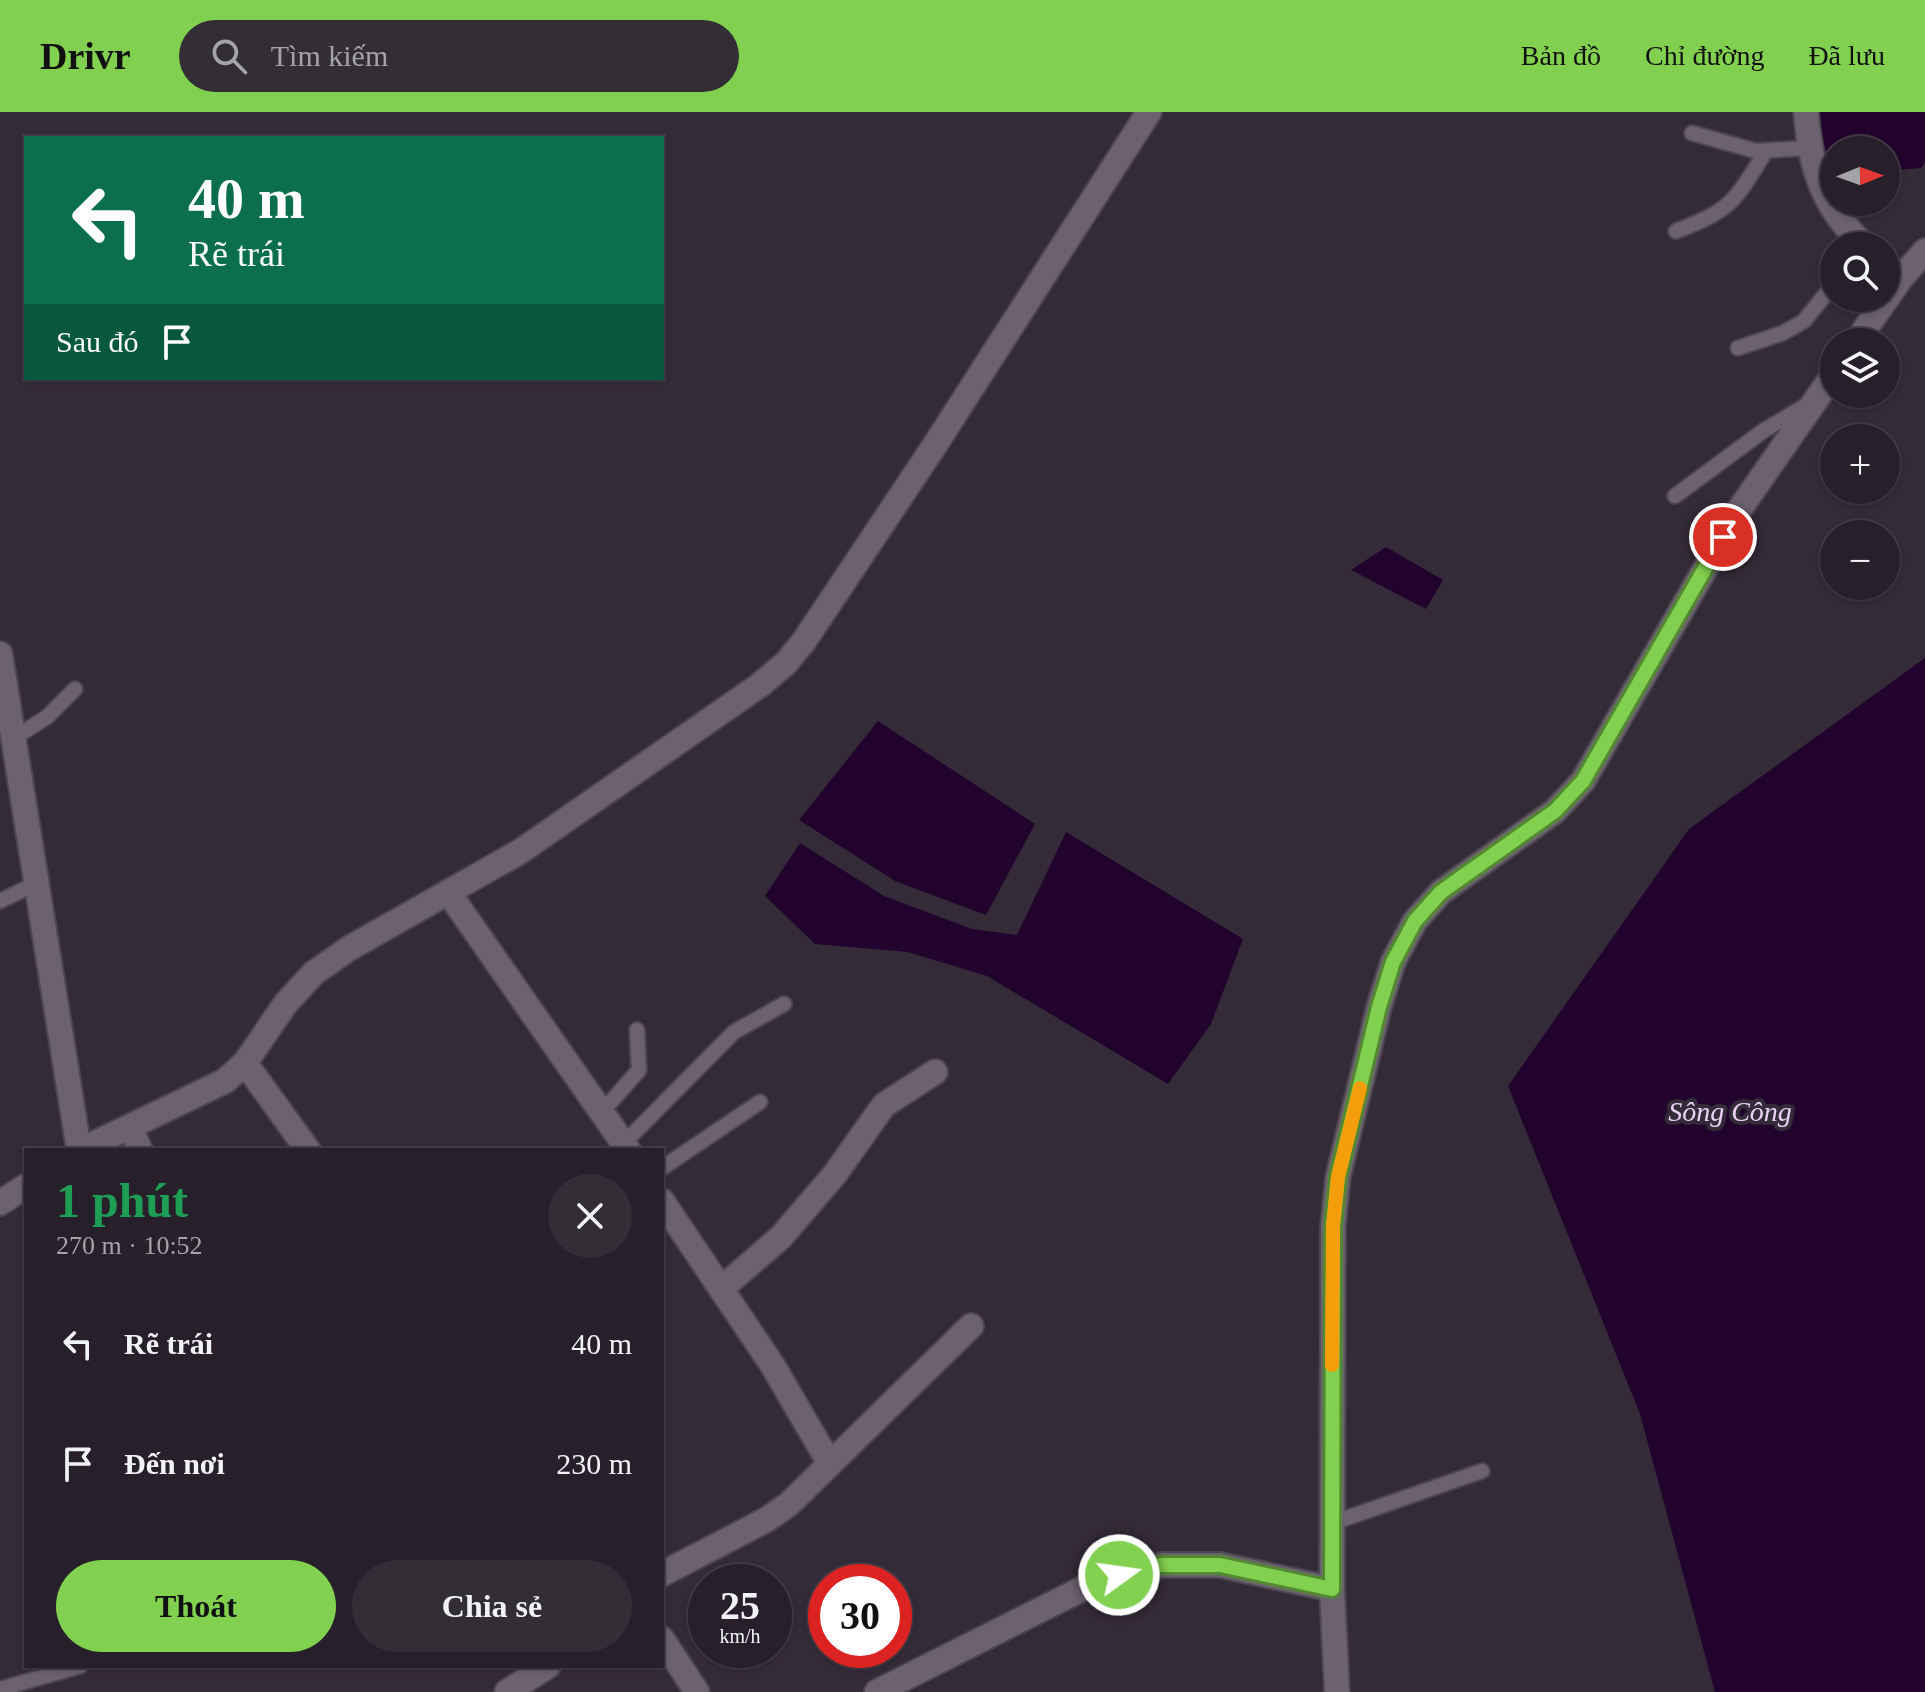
<!DOCTYPE html>
<html lang="vi">
<meta charset="utf-8">
<style>
body{margin:0;font-family:Georgia,serif;background:#332d36;color:#f1f3f6;height:100vh;display:flex;flex-direction:column;font-size:30px;white-space:nowrap}
*{box-sizing:border-box;margin:0}
p{font-size:26px;color:#a4a3a8}
.icon{flex:none;width:44px;height:44px;fill:none;stroke:currentColor;stroke-width:2;stroke-linecap:round;stroke-linejoin:round}
.map{position:relative;flex:1;overflow:hidden}
.details{position:absolute;left:24px;top:1036px;width:640px;height:520px;display:flex;flex-direction:column;background:#27202a;border-radius:0px;box-shadow:0 2px 6px #0004,0 0 0 2px #433e47}
.details>*{flex:none}
.top-card{position:absolute;left:24px;top:24px;width:640px;height:244px;border-radius:0px;box-shadow:0 2px 6px #0004,0 0 0 2px #433e47;background:#0b6e4f;color:#fff;overflow:hidden}
.needle{width:52px;rotate:89deg}
.controls{position:absolute;left:1820px;top:24px;display:grid;gap:16px}
.controls a{display:grid;place-items:center;width:80px;height:80px;border-radius:50%;background:#27202a;box-shadow:0 2px 6px #0004,0 0 0 2px #433e47;font-size:40px}
.speed{position:absolute;left:688px;top:1452px;display:flex;gap:16px;font-size:40px;font-weight:700;text-align:center}
.speed>*{display:grid;place-content:center;width:104px;height:104px;border-radius:50%;background:#27202a;box-shadow:0 2px 6px #0004,0 0 0 2px #433e47;line-height:1}
.speed small{font-size:20px;font-weight:400}
.speed .limit{border:12px solid #d22;background:#fff;color:#111}
.pin{position:absolute;display:grid;place-items:center;width:68px;height:68px;color:#fff;margin:-34px;border:4px solid #fff;border-radius:50%;box-shadow:0 2px 8px #0007}
.me{position:absolute;width:88px;margin:-44px;rotate:76deg;stroke-linejoin:round;filter:drop-shadow(0 0 6px #0008)}
.turn{display:flex;align-items:center;gap:28px;height:168px;padding:0 32px;font-size:36px}
.turn .icon{width:104px;height:104px;stroke-width:2.5}
.turn b{display:block;font-size:56px;line-height:68px}
.then{display:flex;align-items:center;height:76px;padding:0 32px;background:#0003;gap:16px;font-size:30px}
.round{display:grid;place-items:center;flex:none;width:84px;height:84px;border-radius:42px;background:#332d36}
.headline{display:flex;align-items:center;justify-content:space-between;height:136px;padding:0 32px}
h1{font-size:48px;font-weight:600;line-height:60px;color:#1e9e55}
.action{display:flex;gap:16px;margin-top:auto;padding:16px 32px}
.action a{flex:1;height:92px;border-radius:48px;background:#82d04f;color:#111;font-size:32px;font-weight:600;line-height:92px;text-align:center}
.action a+a{background:#332d36;color:#f1f3f6}
ul{padding:0;list-style:none}
li{display:flex;align-items:center;gap:24px;height:120px;padding:0 32px}
li div{flex:1}
li b{display:block;font-size:30px}
li em{font-style:normal}
header{display:flex;align-items:center;gap:48px;box-sizing:border-box;height:112px;padding:0 40px;background:#82d04f;color:#111}
header strong{font-size:38px}
nav{display:flex;gap:44px;margin-inline-start:auto;font-size:28px}
.search{width:560px;height:72px;background:#332d36;display:flex;align-items:center;gap:20px;box-sizing:border-box;padding:0 28px;border-radius:44px;color:#a4a3a8;font-size:30px}
.map>svg:first-child{display:block}
</style>
<header>
<strong>Drivr</strong>
<div class="search"><svg class="icon" aria-label="search" viewBox="0 0 24 24"><circle cx="10" cy="10" r="6"/><path d="M15 15l6 6"/></svg>Tìm kiếm</div>
<nav><a>Bản đồ</a><a>Chỉ đường</a><a>Đã lưu</a></nav>
</header>
<div class="map">
<svg width="1925" height="1580" viewBox="0 0 1925 1580">
<rect width="100%" height="100%" fill="#342b38"/>
<path fill="#21032d" d="M1818,0h107v50l-4,6 -35,3v-21h-52v24l-7,1 -8,-32z
M1386,435l57,33 -17,29 -75,-39z
M1925,546v1034h-210l-75,-278 -132,-328 181,-257z
M878,609l157,103 -49,91 -91,-34 -96,-61z
M1066,720l177,107 -32,85 -43,60 -181,-108 -79,-24 -93,-8 -50,-48 35,-53 84,53 88,33 45,6z"/>
<g fill="none" stroke-linecap="round" stroke-linejoin="round">
<g stroke="#4c4650" stroke-width="18">
<path id="lane" d="M1692,21l64,18 52,-3
M1676,119c56,-20 59,-31 90,-80
M1738,236l45,-15 21,-12 30,-37
M1675,384l88,-65 42,-25
M14,626l33,-21 28,-28
M0,789l37,-18
M602,1000l37,-42 -2,-40
M624,1031l110,-111 50,-28
M662,1056l98,-66
M1332,1411l150,-52
M0,1577l80,-23"/>
</g>
<g stroke="#4c4650" stroke-width="28">
<path id="street" d="M1806,0c4,55 17,96 59,134
M1856,230l45,-64 24,-27
M0,542l79,496
M448,780l180,258
M245,951l63,87
M130,1015l10,23
M81,1038l144,-69 20,-18 41,-60 28,-30 34,-24 173,-98 239,-166 26,-22 18,-22 129,-193 216,-336
M662,1089l111,165 57,98
M0,1091l26,-17
M721,1177l60,-52 54,-63 49,-69 51,-33
M662,1462l104,-54 23,-16 182,-178
M662,1527l35,53
M507,1580l41,-26
M877,1580l221,-111 63,-16h59l112,24
M1337,1580l-5,-103 1,-363 5,-49 41,-170 14,-45 22,-41 26,-29 114,-81 28,-30 156,-271 95,-136"/>
</g>
<use href="#lane" stroke="#6b616f" stroke-width="14"/>
<use href="#street" stroke="#6b616f" stroke-width="24"/>
</g>
<g fill="none" stroke-linecap="round" stroke-linejoin="round">
<g stroke="#548733" stroke-width="20">
<path id="route" d="M1119,1463l42,-10h59l112,24 1,-363 5,-49 41,-170 14,-45 22,-41 26,-29 114,-81 28,-30 140,-244"/>
</g>
<use href="#route" stroke="#82d04f" stroke-width="14"/>
<path stroke="#f59e0b" stroke-width="14" d="M1332,1253l1,-139 5,-49 22,-89"/>
</g>
<g text-anchor="middle" dominant-baseline="central" stroke-width="8" stroke-linejoin="round" paint-order="stroke">
<g font-size="28" font-style="italic" fill="#e9d1f4" stroke="#342b38">
<text x="1730" y="999">Sông Công</text>
</g>
</g>
</svg>
<div class="controls">
<a><svg class="needle" viewBox="-14 -14 28 28"><path d="M0-13l5 13h-10z" fill="#e53935"/><path d="M0 13l5-13h-10z" fill="#a4a3a8"/></svg></a>
<a><svg class="icon" aria-label="search" viewBox="0 0 24 24"><circle cx="10" cy="10" r="6"/><path d="M15 15l6 6"/></svg></a>
<a><svg class="icon" aria-label="layers" viewBox="0 0 24 24"><path d="M12 4l9 5-9 5-9-5zM3 14l9 5 9-5"/></svg></a>
<a>+</a>
<a>−</a>
</div>
<div class="speed"><div>25<small>km/h</small></div><div class="limit">30</div></div>
<div class="pin" style="left:1723px;top:425px;background:#d93025"><svg class="icon" aria-label="arrive" viewBox="0 0 24 24"><path d="M6 21V4h12l-3 4 3 4H6"/></svg></div>
<svg class="me" style="left:1119px;top:1463px" viewBox="-20 -20 40 40"><circle r="17" fill="#82d04f" stroke="#fff" stroke-width="3"/><path d="M0-11L8 9 0 5-8 9z" fill="#fff"/></svg>
<div class="top-card">
<div class="turn"><svg class="icon" aria-label="left" viewBox="0 0 24 24"><path d="M17 20v-9H6M10 6l-5 5 5 5"/></svg><div><b>40 m</b>Rẽ trái</div></div>
<div class="then">Sau đó<svg class="icon" aria-label="arrive" viewBox="0 0 24 24"><path d="M6 21V4h12l-3 4 3 4H6"/></svg></div>
</div>
<section class="details">
<div class="headline"><div><h1>1 phút</h1><p>270 m · 10:52</p></div><a class="round"><svg class="icon" aria-label="close" viewBox="0 0 24 24"><path d="M6 6l12 12M18 6L6 18"/></svg></a></div>
<ul>
<li><svg class="icon" aria-label="left" viewBox="0 0 24 24"><path d="M17 20v-9H6M10 6l-5 5 5 5"/></svg><div><b>Rẽ trái</b></div><em>40 m</em></li>
<li><svg class="icon" aria-label="arrive" viewBox="0 0 24 24"><path d="M6 21V4h12l-3 4 3 4H6"/></svg><div><b>Đến nơi</b></div><em>230 m</em></li>
</ul>
<div class="action"><a>Thoát</a><a>Chia sẻ</a></div>
</section>
</div>
